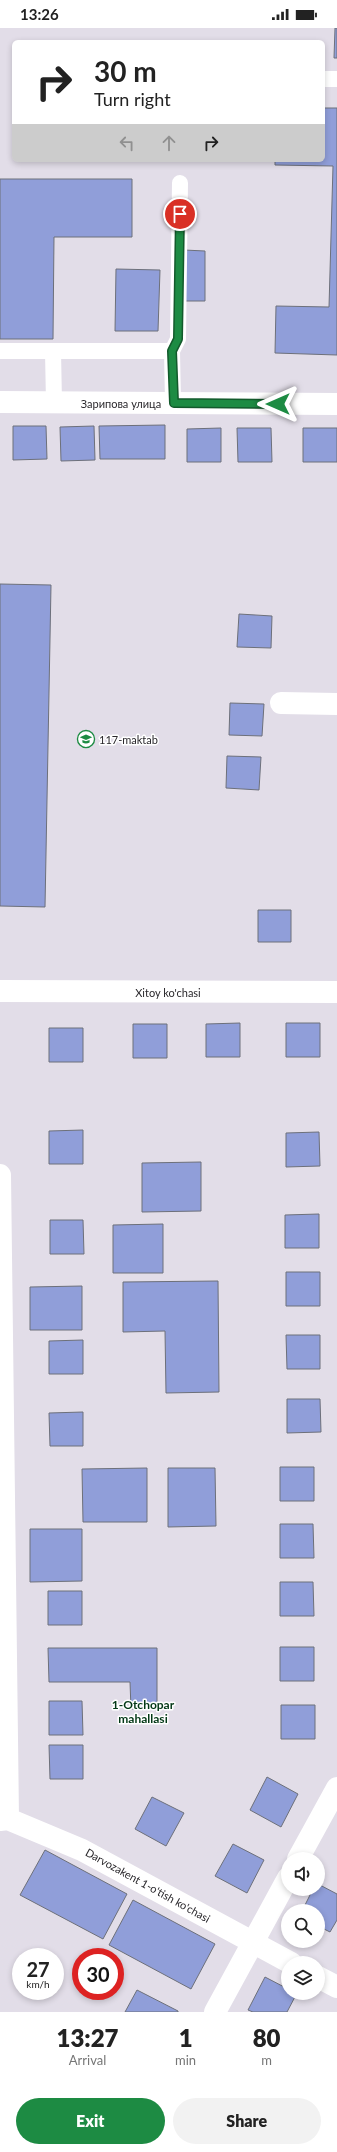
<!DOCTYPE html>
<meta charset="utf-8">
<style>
body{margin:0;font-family:Lato,sans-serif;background:#f2f2f2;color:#222;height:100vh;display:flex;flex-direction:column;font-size:15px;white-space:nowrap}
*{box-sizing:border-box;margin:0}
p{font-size:13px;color:#767676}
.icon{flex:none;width:22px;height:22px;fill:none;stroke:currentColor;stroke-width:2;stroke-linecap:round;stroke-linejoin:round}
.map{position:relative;height:1984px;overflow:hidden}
.sheet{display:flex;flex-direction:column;background:#fff;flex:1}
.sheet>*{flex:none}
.banner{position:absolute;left:12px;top:12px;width:313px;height:122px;border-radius:6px;box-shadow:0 2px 6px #0003;background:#fff;color:#222;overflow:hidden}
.controls{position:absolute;left:281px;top:1824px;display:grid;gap:8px}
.controls a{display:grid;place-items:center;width:44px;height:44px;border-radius:50%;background:#fff;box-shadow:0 2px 6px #0003;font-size:20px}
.speed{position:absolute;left:12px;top:1920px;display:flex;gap:8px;font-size:20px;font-weight:700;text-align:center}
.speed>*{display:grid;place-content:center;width:52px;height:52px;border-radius:50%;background:#fff;box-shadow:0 2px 6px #0003;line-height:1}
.speed small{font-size:10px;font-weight:400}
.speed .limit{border:6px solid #d22;background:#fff;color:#111}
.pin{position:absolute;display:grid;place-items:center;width:34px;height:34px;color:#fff;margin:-17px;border:2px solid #fff;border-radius:50%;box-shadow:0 1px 4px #0007}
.me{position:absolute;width:44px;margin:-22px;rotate:270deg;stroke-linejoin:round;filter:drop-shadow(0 0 3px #0008)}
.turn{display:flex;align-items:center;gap:14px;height:84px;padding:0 16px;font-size:18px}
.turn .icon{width:52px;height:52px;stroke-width:2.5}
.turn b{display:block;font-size:28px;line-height:34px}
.lanes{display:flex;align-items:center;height:38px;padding:0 16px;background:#0003;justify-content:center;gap:20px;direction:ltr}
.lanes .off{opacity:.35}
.eta{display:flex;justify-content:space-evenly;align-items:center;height:68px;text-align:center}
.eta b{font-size:24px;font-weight:800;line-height:28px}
.action{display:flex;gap:8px;margin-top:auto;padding:8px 16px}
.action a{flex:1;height:46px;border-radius:24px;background:#1d8b43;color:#fff;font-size:16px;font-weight:800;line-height:46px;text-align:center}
.action a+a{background:#f2f2f2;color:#222}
.status{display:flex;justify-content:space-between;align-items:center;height:28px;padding:0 20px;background:#fff;direction:ltr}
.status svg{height:11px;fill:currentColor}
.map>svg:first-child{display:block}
</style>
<div class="status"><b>13:26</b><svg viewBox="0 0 49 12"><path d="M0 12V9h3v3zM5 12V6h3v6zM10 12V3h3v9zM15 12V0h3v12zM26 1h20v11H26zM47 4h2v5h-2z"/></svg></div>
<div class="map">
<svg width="337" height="1984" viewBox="0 0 337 1984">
<rect width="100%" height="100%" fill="#e2dde8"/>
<path fill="#909ed9" stroke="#6d707a" d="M335,0h2v30h-3z
M323,80h14v247l-62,-2 1,-47 53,1 4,-141 -58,-1v-5h48z
M117,132h31v1z
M0,151h132v58h-78l-1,102h-53z
M184,222l21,1v50h-22z
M116,241l44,1 -2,61h-43z
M165,397v34h-65l-1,-33z
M13,398h33l1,33 -34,1z
M94,398l1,34 -34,1 -1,-34z
M221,400v34h-34v-33z
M237,400h34l1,34h-34z
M303,400h34v34h-34z
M0,556l51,1 -6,322 -45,-1z
M239,586l33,2 -1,32 -34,-1z
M230,675l34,1 -2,32 -33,-1z
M227,728l34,1 -2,33 -33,-2z
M258,882h33v32h-33z
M240,995v34h-34v-33z
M286,995h34v34h-34z
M133,996h34v34h-34z
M49,1000h34v34h-34z
M83,1102v34h-34v-33z
M319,1104l1,34 -34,1v-34z
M201,1134v49l-59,1v-49z
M319,1186v34h-34v-33z
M50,1192h33l1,34h-34z
M163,1196v49h-50v-48z
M286,1244h34v34h-34z
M218,1253l1,111 -53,1 -1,-62 -42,1v-50z
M82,1258v44h-52v-43z
M286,1307h34v34h-33z
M83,1312v34h-34v-33z
M287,1371h33l1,33 -34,1z
M83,1384v34h-33l-1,-33z
M280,1439h34v34h-34z
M147,1440v54h-64l-1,-53z
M168,1440h47l1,58 -48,1z
M280,1496h33l1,34h-34z
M30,1501h52v52l-52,1z
M280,1554h33l1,34h-34z
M48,1563h34v34h-34z
M280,1619h34v34h-34z
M48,1620h109v60l-26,1 -1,-27h-81z
M49,1673h33l1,34h-34z
M281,1677h34v34h-34z
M49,1717h34v34h-33z
M267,1749l31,17 -17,33 -31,-17z
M152,1769l32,16 -18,33 -31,-17z
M233,1816l31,16 -17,33 -32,-17z
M45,1822l82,44 -24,45 -83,-44z
M318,1856l19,10v26l-7,12 -12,-6v-15h-16l11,-22h5z
M133,1872l82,44 -24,45 -82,-44z
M265,1949l23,12v4h9l-10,19h-34l-5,-2z
M137,1962l41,21v1h-53z"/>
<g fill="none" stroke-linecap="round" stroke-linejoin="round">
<path stroke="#fff" stroke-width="16" d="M323,51h14
M0,323h53
M172,323l1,52
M54,375l-1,-52h119l6,-12 2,-156"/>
<path stroke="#fff" stroke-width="22" d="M0,374l337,2
M281,675l56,1
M0,963l337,1
M0,1147l8,644
M0,1792l8,-1 74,31 209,113
M298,1831l39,-71
M318,1949l19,10
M215,1984l73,-134"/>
</g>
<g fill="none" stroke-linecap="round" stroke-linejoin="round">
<g stroke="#135a2c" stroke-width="10">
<path id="route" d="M180,186l-2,125 -6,12 2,52 104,1"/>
</g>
<use href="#route" stroke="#1d8b43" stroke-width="7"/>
</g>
<defs>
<g id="school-ring" transform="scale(0.9)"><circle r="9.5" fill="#fff" stroke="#1d8b43" stroke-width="1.5"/><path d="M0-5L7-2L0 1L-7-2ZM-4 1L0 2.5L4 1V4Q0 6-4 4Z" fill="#1d8b43"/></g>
</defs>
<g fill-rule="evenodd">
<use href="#school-ring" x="86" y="711"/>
</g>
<g text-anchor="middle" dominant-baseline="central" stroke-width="3" stroke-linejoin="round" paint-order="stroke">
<g font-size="11" fill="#29272b" stroke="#fff">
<text x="121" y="375">Зарипова улица</text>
<text x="168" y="964">Xitoy ko'chasi</text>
<text transform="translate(148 1857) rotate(29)">Darvozakent 1-o'tish ko'chasi</text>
</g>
<g font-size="11" fill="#29272b" stroke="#fff" text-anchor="start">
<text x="99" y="711">117-maktab</text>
</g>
<g font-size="12" font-weight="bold" fill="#033816" stroke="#fff">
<text x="143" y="1676">1-Otchopar<tspan x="143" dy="14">mahallasi</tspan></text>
</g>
</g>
</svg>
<div class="controls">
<a><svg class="icon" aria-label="sound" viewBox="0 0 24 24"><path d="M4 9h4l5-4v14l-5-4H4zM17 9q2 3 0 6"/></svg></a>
<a><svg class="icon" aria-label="search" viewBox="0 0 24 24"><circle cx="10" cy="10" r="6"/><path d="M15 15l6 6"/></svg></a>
<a><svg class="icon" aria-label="layers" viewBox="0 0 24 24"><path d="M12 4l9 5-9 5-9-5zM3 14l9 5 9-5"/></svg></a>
</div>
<div class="speed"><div>27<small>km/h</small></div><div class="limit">30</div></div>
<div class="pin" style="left:180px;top:186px;background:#d93025"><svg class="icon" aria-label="arrive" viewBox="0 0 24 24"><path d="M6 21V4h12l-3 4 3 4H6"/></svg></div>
<svg class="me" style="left:278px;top:376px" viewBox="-20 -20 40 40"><path d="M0-17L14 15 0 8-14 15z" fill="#1d8b43" stroke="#fff" stroke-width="4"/></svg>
<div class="banner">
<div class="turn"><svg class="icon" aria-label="right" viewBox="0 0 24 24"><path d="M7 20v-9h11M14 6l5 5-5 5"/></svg><div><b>30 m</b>Turn right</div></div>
<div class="lanes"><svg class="icon off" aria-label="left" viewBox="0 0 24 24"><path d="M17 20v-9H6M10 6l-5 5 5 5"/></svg><svg class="icon off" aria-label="ahead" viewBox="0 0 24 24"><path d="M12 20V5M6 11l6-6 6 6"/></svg><svg class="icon" aria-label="right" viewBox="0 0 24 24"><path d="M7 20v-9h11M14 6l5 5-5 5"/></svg></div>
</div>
</div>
<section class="sheet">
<div class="eta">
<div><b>13:27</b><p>Arrival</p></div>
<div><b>1</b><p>min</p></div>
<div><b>80</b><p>m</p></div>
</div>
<div class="action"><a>Exit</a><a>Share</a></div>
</section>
